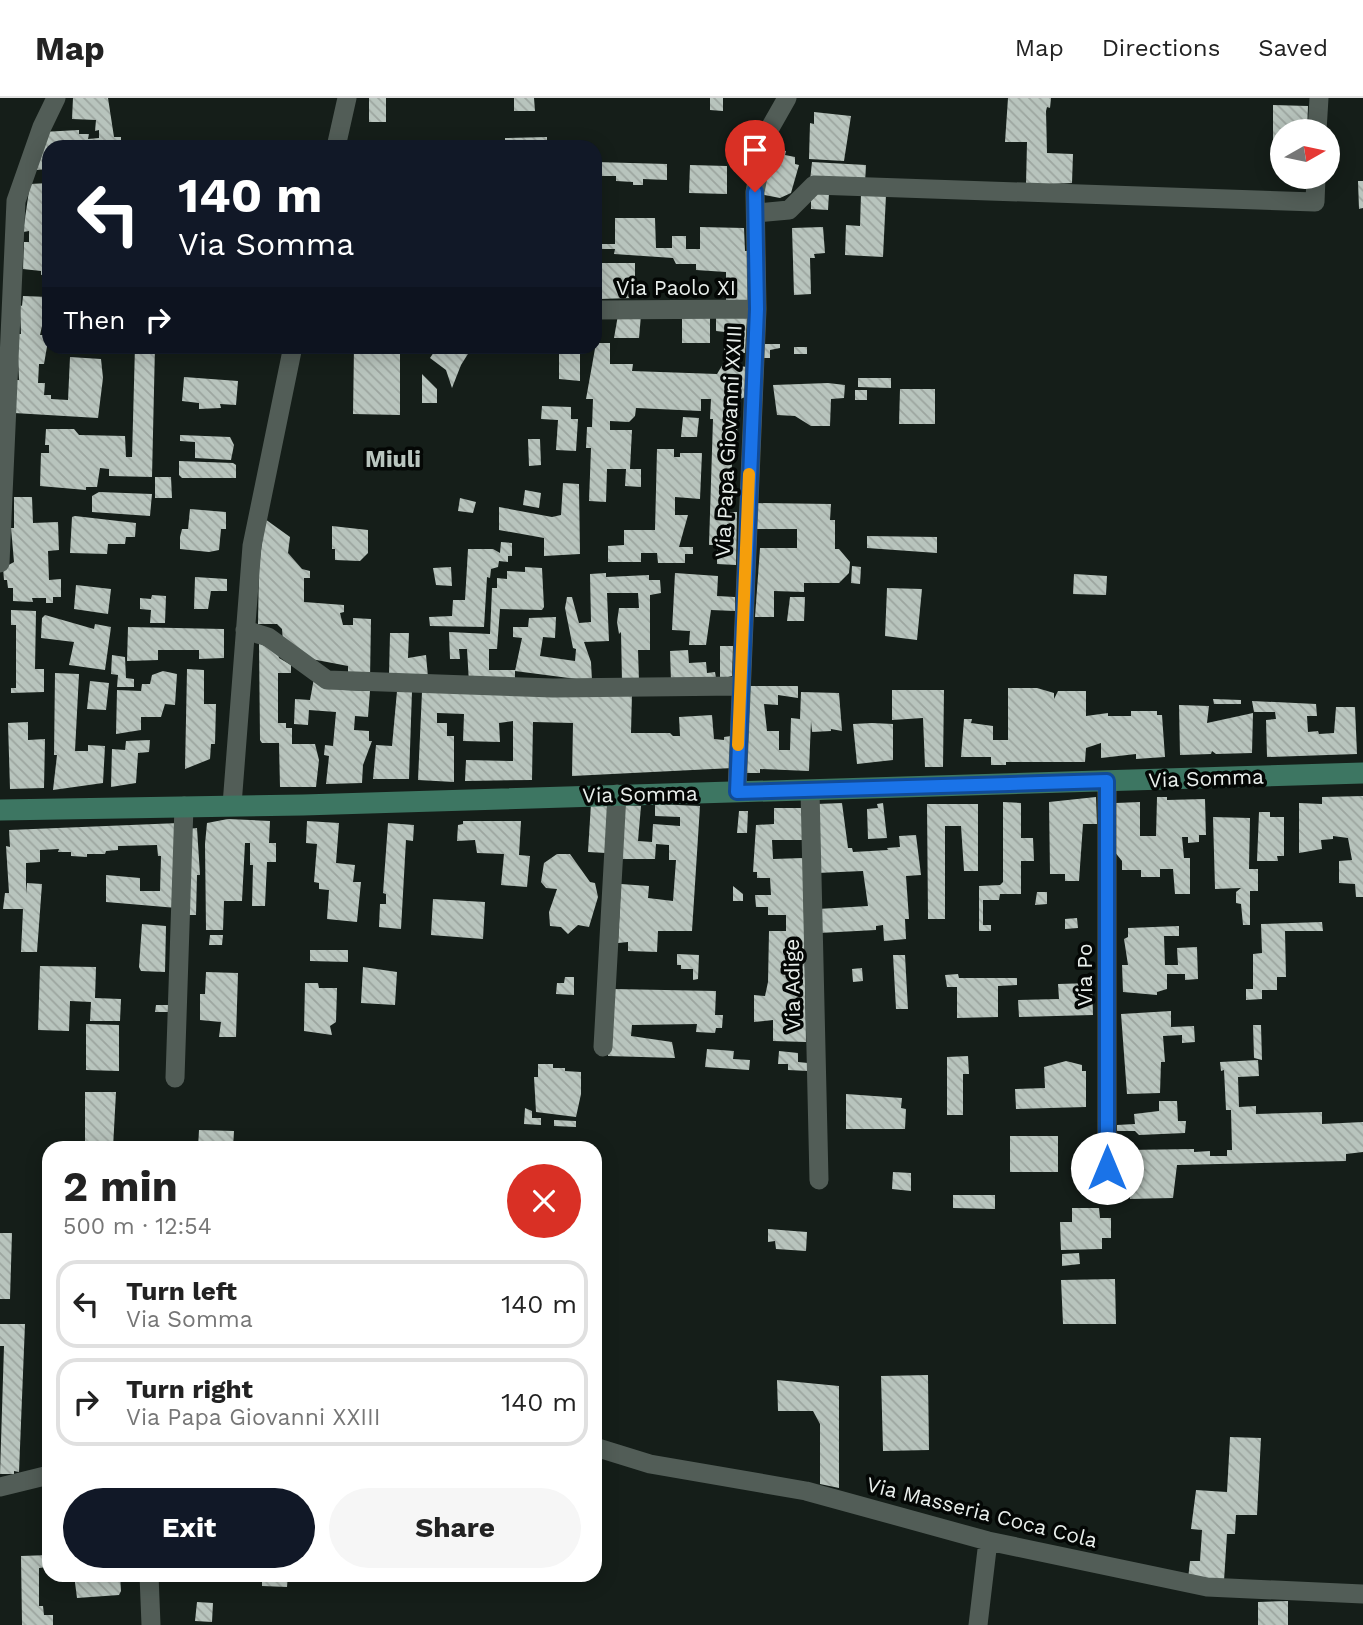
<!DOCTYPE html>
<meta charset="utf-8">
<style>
body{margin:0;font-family:"Work Sans",sans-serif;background:#f6f6f6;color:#222;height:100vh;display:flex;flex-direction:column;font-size:26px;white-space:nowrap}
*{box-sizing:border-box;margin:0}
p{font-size:23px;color:#767676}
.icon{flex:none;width:38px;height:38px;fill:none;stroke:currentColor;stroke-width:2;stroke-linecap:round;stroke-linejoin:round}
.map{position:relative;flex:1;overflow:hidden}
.details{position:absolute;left:42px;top:1043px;width:560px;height:441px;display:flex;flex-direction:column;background:#fff;border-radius:21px;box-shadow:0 4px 18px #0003}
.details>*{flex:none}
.banner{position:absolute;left:42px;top:42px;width:560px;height:214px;border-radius:21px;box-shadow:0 4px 18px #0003;background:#111827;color:#fff;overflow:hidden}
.needle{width:46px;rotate:81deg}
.controls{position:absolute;left:1270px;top:21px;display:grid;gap:14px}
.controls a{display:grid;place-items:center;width:70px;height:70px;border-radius:50%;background:#fff;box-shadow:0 4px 18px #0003;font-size:35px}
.pin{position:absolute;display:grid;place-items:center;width:60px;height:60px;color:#fff;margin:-72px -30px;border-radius:50% 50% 50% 0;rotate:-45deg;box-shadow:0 0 7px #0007}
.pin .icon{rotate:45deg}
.me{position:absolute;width:77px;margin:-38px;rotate:0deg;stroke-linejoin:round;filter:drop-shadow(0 0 5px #0008)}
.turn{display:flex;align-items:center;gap:24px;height:147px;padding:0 21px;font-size:32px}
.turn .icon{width:91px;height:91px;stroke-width:2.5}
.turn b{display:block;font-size:49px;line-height:60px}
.then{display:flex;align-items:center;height:66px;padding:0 21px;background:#0003;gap:14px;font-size:26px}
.round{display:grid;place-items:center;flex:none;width:74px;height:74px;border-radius:37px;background:#f6f6f6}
.headline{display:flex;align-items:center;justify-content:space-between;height:119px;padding:0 21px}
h1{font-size:42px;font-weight:700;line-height:52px}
.cta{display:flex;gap:14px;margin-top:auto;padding:14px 21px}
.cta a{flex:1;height:80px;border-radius:42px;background:#111827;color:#fff;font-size:28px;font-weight:700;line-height:80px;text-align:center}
.cta a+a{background:#f6f6f6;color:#222}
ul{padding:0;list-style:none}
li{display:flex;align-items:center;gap:21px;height:88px;margin:0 14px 10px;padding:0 7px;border:4px solid #e0e0e0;border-radius:21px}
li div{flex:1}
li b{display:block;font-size:26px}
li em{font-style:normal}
header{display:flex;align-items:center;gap:42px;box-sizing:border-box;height:98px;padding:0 35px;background:#fff;border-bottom:2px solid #e0e0e0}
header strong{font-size:33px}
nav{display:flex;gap:38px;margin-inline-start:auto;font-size:24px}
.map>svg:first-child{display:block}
</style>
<header>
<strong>Map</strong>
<nav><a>Map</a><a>Directions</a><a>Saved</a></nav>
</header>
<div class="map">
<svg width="1363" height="1527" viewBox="0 0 1363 1527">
<defs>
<pattern id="building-back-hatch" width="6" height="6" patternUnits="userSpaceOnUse" patternTransform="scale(1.75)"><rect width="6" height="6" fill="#b8c4bd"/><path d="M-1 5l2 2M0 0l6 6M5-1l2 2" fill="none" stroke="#9ca59f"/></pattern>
</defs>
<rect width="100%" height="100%" fill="#151e19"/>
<path fill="url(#building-back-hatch)" d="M73,0h35l6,39h7v10h-72v22l-13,1 6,-38 37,-2v4h10l-1,5 11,-1v-8l-4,1 1,-11 -24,-1z
M369,0h17v24h-17z
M514,0h20l1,13h-21z
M710,0h13v13l-13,-1z
M1008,0h43l-1,10 -3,-1 -1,4 1,42 26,1 -1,29 -46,2 1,-43h-22z
M1273,7l35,1 -1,25h-24v27h-10z
M814,14l37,4 -7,45 -35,-2 1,-36 4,1z
M547,39v10h-42v-9z
M767,49l19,4 -1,4 10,2v7l4,1 -8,28 -11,5 -20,-4z
M595,64l72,2v16l-24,-1v6h-10v-3l-17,-1v-5h-15v26l-6,2z
M812,64l54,3 -1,18 -55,-2z
M690,67l37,1v28l-38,-1z
M1358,83h5v27l-4,1z
M49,85v91l-8,1v-4l-18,-2 1,-27h5v-11l-6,1 7,-48z
M811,93l18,2 -1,17 -17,-1z
M861,96l25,1 -3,62 -38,-2 1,-30 14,1z
M615,120h40l1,30h16v-12h14v13h14v-22l44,1 1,23h4v51l-23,1v-31l-30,-2v-6h-20l-3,-6 -59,-4 1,-5h-20v-9h5v4h15z
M823,129l2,26 -11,1 1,4h-5l1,36 -17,1 -2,-67z
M598,165h37v27h-3v8l-33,1z
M23,198l26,1v20h-5l-4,18h9l-5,29h-5l-1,19h7l-1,12h7v4l17,1 2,-43 31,2 2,19 -5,40 -84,-5 2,-33h3l-2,-46h4l-1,-29 2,1z
M618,217h23l-2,23h-25z
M682,218l28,1v26h-28z
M716,219l31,1 -2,35 -21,-1 1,-20 -9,-1z
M596,245h14v21h23l-1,7 85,3 6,-10 24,3 -2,30 -9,4 2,47h-5l-4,64h8l-1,53 -19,-1v-19h-8l4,-126h-3l1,-20h-10v12l-65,-3 -1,8 -6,6 -19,-1v9h22l-2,39h11v18l-16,-1 1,-17h-19l-1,33 -17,-1 2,-53h-5l1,-21h5l1,-28h-7z
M758,246h22v4l-10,2v8h-12z
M105,248h24v7l-21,-2z
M135,248h20l-3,131 -43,-1v-7l-9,-1 -3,19h-11v3l-46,-4 1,-33h8v-8h-4l1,-16h28l5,6 46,1 1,21h6z
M354,248h46v69l-47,-1z
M438,248l33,3 -10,16 -9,23 -6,-18 -16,-12z
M524,248h56v35l-21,-2v-28h-33z
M794,249h13v7h-13z
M422,276l15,15v14h-15z
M184,279l54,4 -2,24 -16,-1 1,4 -22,1v-6l-17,-2z
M858,280h33v10l-33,-1z
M828,285l17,2 -1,13 -13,1 -1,27h-19l-16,-10 -18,-1 -4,-30z
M900,291h35v35h-36z
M855,292h12v10h-12z
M542,308l29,1v12h7l-2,32 -20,-1 2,-30 -17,-1z
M683,319l16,1 -2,19h-16z
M180,337l50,2 4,8 -3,15 -36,-2v-16l-15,-1z
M528,341h12l1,26 -12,1z
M657,351h17v8h6v-4h22l-2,46 -25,-2v18h13l-9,32h14v7h-8v9h-27l-1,-10h-16v9h-33v-16l16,-1v-15h31z
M179,363l54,2 3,2v13h-54l-3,-3z
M155,379h16l1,21h-17z
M563,385l16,1 1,70 -36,2v-18l-45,-8v-23l53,10 9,-2z
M525,392l16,3 -2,15 -16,-3z
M99,394l53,2 -2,22 -58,-4v-16z
M14,399h18l1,26 25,-1 1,28 -11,1 1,29 12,-1v18h-8v6h-7v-5h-14l1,4 -20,-1v-13h-5l-1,-8h-3l-1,-12 11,-6 -3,-34h3z
M460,400l16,4 -3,11 -15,-2z
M754,405l77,1 -1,16h5v29h4l11,13 -1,11 -10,10h-35v9l-30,-1v26h-19l5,-69h37v-19h-43z
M190,411l36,3v17h-5l-2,21 -10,2 -29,-3v-12l2,-8h6z
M75,418l61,7 -1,14h-9l-1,7h-17l-1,10 -37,-1 2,-36z
M265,421l25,18 -2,16 14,16 8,2v7h-6v24l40,3v7l-4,1 3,12h10v-7l18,1 -1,60 -22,-2v-11l-42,-8 -23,-16 -1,-13 -5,-5h-19l1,-58z
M332,428l36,4v23l-8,8 -25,-1v-11h-3z
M867,438l70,1v16l-70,-5z
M501,444l11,1v13h-4v6l-9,-1 -1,6 -7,2 -1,9 -3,-1 -3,50 -54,-1 -1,-9 23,-1 1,-16h12l3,-51h25l7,4z
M852,468l9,1 -1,17 -9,-1z
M451,469l1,19 -16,-1 -3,-17z
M525,469l17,1 2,39 -2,3 -42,-1 -3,40h-8v21h26v15l-46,-2 -2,-34h-8l1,10h-10l-1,-27 41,2 2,-46h5v-10l10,1v-8l18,1z
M606,475v4l43,-2v5h11l1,13 -11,2v55h-12l1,31 -17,1 -1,-50 -2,2 -2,-12 2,-14h20l-1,-15h-31l2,48 -25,1 7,20 1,19 -77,-10 7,-33 -9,-1v-10h15l1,-9 27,-1 -1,21 -12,-1 -3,19 35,5 1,-12 -3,-1 -8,-40 2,-11h5l7,26 12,-1 -1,-48z
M675,475l43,3 -1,20 18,1v14l-24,-1 -5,35h-17l1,-14 -18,-1z
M1074,476l33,2 -1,19 -33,-1z
M195,479l32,2v12h-16l-3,18h-14z
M76,487l35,4 -3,25 -34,-5z
M887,490l35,1 -5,51 -32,-4z
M152,497l14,1 -1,27h-15l1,-13 -11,-1v-11l11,1z
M790,499h15l-1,24h-17z
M11,512l25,1 -1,58h9v23l-33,1v-5h5v-63h-5z
M45,517l49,14 1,-5 16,3 -6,43 -36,-5 5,-23 -33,-4 1,-20z
M128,529l96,2v29l-25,1v-9h-41v10l-31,1z
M390,535h19l-1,25 18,-3 2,22 -39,-1z
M259,545l19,10 1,5 12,7v8h-13v50h8v5h6v16h23l4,16 -3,27h-36l-1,-44h-17l-2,-3z
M720,548h13l-1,30 -12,3z
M688,552l1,13 17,-1 1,11 8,-1 1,6 -45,3 -1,-30z
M112,557l13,2 1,21 8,1v8h-17l1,-12 -7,-1z
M187,571l17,1v34h12l-1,40h-4l-1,15 -25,10z
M163,573l14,3 -2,31 -10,-1 -4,13h-20v13l-25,4 1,-44 24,1 1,-7h8l2,-9z
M55,575l24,1 -4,77h13v-6l17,1 -2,37 -50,7 4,-35h-3z
M314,580l28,8v4l28,1 -2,26 -13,-1 -1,14 15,1v10h3l-9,24 -1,18 -36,1 3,-28 -5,-1 1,-10 8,1 3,-34 -27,-2 -1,15 -14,-1 1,-25 15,1z
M90,583l19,2 -3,27 -19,-1z
M743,588h55v12l-20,-3v10l-14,-1 3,27h12v19h11l1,-32 9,1 1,-27 38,1 3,38 -11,-2v2l-19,1 -1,-11 -2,50 -49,-2v4h-17z
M1008,590h29l17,5v6l4,-8h28v25l22,-3v3h23v-5h26v4h5l3,42 -29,2v-5l-35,4v-15l-15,5 -1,14h-79v3h-15v-8h-30l3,-38h8l-1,4 22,3v14h15z
M892,592h52l-1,77h-18l-2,-49 -31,2z
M397,593h15l-3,88h-36l3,-34 16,1z
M422,594l210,1 -1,40h39l3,3h7l-1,-19 33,-2 2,24 10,1v-3l7,-1 2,32 -161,8 1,-53 -40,-1 -1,58 -67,1 1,-21 47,1v-40l-14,2 1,19 -37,-1 1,-27 -27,-1v10h10v13h7v46l-36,-2z
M1213,601l28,1v4h-27z
M1252,603l64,3 1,12h-10l1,16 10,-1 1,3 15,-1 2,-26h19l2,47 -90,3 -1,-37 10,-1 -1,-7h-21z
M1179,607l30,1 -2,17 46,-10 -1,40 -36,1 -4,-3 -1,3 -31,1z
M28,624v18l17,-1 -1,49 -34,1 -2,-66z
M872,625l21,1v36l-36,4 -4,-40z
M150,642l-1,12 -11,1 -2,30 -25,4 1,-38 13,1 1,-9z
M1363,698v101h-7l-1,-13 -16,-1v-22l13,-1 -4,-22 -15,-2v3l-12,1 1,9 -23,4v-50l23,1v-7z
M1096,699l1,27h-14l-4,57h-14v-7h-15l-1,-72z
M1157,699h10v3l38,-1 1,36h-7v7l-11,1v-6h-6l2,21h6v36h-15l-2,-25h-13v8h-19v-7h-19v-9l-8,-10 2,-48 24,-1v34h16z
M1003,704l18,1v35h12l1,23h-13v33h-21l-1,6h-16v25h8v6h-12v-45l21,-1 3,-3z
M591,705l17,1 -2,49 -18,-1z
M842,705l6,45h4l1,4 35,-2 -1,-2 13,-1 -1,-11 17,-1 5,40 -15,1 3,43h-4l1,20 -22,2 -1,-16 -7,1v4l-57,3 -1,-24 50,-3 -5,-35 -46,2 -1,-69z
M883,705l4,35 -19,1 -1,-30 11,-1 -1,-4z
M655,706l45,2 -8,125h-34l-1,21 -29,-1v-9l-10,1 3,-59 28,2 -1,12 25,3 3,-41h-7v-15l-13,-1 -1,15h-36l3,-54 19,1 -3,35 14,1 1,-18 27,2v-9l-25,-1z
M927,706h51v67h-14l-3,-45h-16v93h-17z
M774,710h29v32h-31l1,19 30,-1 3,184 -33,-1v-21l-19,2v-27l11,1 3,-14 1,-51h17v-16h-18v-8h-12l-1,-12h16l-1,-17h-13v-6h-4l3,-47 18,-1z
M739,713h9l-1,22h-10z
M1259,714h11v5h14v39h-7l1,5h-21z
M1213,719l37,1 -1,51h9v22h-8v34h-7l-2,-21 -5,-1v-11l5,-4 -26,1z
M228,721l42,2 -1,22h7v19h-9l-2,44h-13l1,-41h-3v-22h-5l-3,58h-18l-1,29h-17l-1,-86 2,-21z
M307,723l32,2 -3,40 19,2 -2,17h8l-4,40 -30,-3 2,-29 -10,-1v-6l-5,-1 3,-38 -11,-1z
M463,723h58l-2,34 11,1 -3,31 -26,-2 3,-31 -27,-1 -2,-13 -18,1 1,-16 5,-1z
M179,725l-2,85 -71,-6v-27l34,3v13h20l1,-35h-3l-1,-11 -39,1v4l-12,1 -1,3h-18v3l-16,-1v-4h-13l1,-3 -19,1v12l-14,1v31l1,-11 15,1 -5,68h-16l2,-43h-20l2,-16h4l-3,-47 4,1 -1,-17z
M388,725l26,2 -1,16 -7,-1 -5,89 -22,-2 1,-23h6v-10l-3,-1z
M197,730l3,47h-3l-1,40h-7l-3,-86z
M557,756h13l20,28 5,1 3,14 -9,30 -11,-2 -10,9 -7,-7 -11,-1 -1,-14 8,-23 -11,-1 -5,-6 3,-19z
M733,788l10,8v7h-10z
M1037,794h10v12l-12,1z
M433,801l52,3 -2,37 -52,-4z
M1077,820l1,10 -13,1v-10z
M1322,824l1,9h-38l1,46h-9v13h-15v9l-16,1v-11h7v-35l9,-1 -1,-29z
M142,826l24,2 -1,46 -24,-1 -2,-4z
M1179,828v10h-15l1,29h13l-1,-17 20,-1 1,32 -13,1v-6h-18v15l-10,3v3l-34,-3 -1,-27h6l-4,-26 4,-2v-9z
M210,837h13l-1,10h-13z
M310,852h38v12l-38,-1z
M677,856l22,1 -1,24 -5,1v-11h-12v-4h-4z
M893,857h12l3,54h-12z
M40,868l56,1 -1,31 26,1 -1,22h-30l1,-19 -21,-1 -1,30 -31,-1z
M363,869l34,5 -2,33 -34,-2z
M862,870l1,13 -10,1 -1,-13z
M206,874l32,1 -2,64h-17l2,-15 -21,-2v-26h5z
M958,876l1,4h58v7l-19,1v31l-41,1v-31h-10l-2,-12z
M565,879h9v18l-18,-1 1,-11h7z
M305,885h13l1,5h18l-1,34 -6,4 2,9 -28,-4z
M1092,885l1,32 -74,2 -1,-17 41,-1 -1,-15z
M613,891l103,2 -1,24h8l-1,13h-6l-1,5 -19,-1 1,-8 -65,1 -1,11 41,6 3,16 -67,-2z
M156,907h12v7h-13z
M1171,913v16l23,-1 1,16 -13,1v-8l-19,1 2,26h-4l-1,31 -33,1 -6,-80z
M86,926l33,1v46l-33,-1z
M1253,927h8l1,35 -8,-2z
M707,951l27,2 -1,8 17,1 -1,10 -44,-3z
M779,953l19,2v9l10,1v8l-20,-1v-6h-10z
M968,958l1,18h-6v41h-16v-58z
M1258,962l1,16 -21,1 1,30 17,-1v8l66,-2v12l41,-2v30l-17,2v7l-169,4 -4,33 -43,1 -3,-49 67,-1v3l16,-1v5h17v-6h5l-1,-40h-5l-2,-40 -3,1 -1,-9z
M1066,963l16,4v6h4v36l-70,2 -1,-20 30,-1 -1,-21z
M538,966h15v4h12v3l16,1v22l-5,23 -40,-5 -2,-35h4z
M85,994h31l-3,56h-28z
M846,996l56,4 -1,10 5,1 -1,20h-59z
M1159,1003h18l1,20h8l-1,12 -46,2 -4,-4h-18v-6l18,-1 -1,-10 25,-3z
M525,1010l7,3v7h9v7l-17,-1z
M554,1022l22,1v6l-22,-1z
M199,1032l35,1 -1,17h-35z
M1010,1038h48v36h-48z
M893,1074l18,1v18l-19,-2z
M953,1097h42v14l-42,-1z
M1072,1110h27l1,10h11v20h-9v11l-41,1 -1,-28h12z
M768,1131l39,3 -1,19 -30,-2 -1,-8 -7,1z
M0,1135h12l-2,66h-10z
M1079,1155l1,11 -18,2v-12z
M1115,1181l1,45h-53l-2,-44z
M0,1226h25l-6,148 -5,-1v3h-14l4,-128h-4z
M928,1277l1,75 -46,1 -2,-75z
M777,1282l62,6v102l-19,-4v-60l-7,-13h-35z
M1230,1339l31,1 -4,77h-21l-1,19h-8l-3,47 -36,-2 2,-18h10l2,-31 -11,-1 5,-39 31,2z
M49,1457v12l-10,1v38h4l1,9h9v10h-31l-1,-69z
M74,1477h46l1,16 -2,4 -42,3z
M164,1477h35v5z
M262,1477h26l-1,12 -25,-1z
M1288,1503v24h-30v-23z
M197,1504l16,1 -1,19 -17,-1z"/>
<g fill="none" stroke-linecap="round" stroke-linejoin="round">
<path stroke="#525d57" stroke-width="19" d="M1317,33l2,-33
M336,49l11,-49
M757,115l32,-3 25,-25 501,17 1,-25
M595,212l162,-1
M0,465l16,-362 26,-74 14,-29
M245,532l23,7 59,43 226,8 187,-2
M810,692l9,390
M737,694l20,-483 -2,-117 11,-57 21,-37
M232,707l20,-259 41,-200
M603,949l14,-253
M175,980l9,-272
M1107,1070v-387
M595,1349l55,17 156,27 182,50 219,46 156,7
M0,1389l49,-12
M149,1477l2,50
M978,1527l10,-84"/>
<path stroke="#3d7662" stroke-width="21" d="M0,712l303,-5 1060,-32"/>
</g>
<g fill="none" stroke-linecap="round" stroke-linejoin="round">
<g stroke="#114b97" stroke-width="18">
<path id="route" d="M755,94l2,117 -20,483 370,-11v387"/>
</g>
<use href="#route" stroke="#1a73e8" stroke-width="12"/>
<path stroke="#f59e0b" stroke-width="12" d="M738,647l11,-271"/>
</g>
<g text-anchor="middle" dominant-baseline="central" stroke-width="7" stroke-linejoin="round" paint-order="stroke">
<g font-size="21" fill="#e8eeeb" stroke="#040705">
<text x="676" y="189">Via Paolo XI</text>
<text transform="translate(728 343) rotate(-87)">Via Papa Giovanni XXIII</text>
<text transform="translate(1206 680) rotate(-2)">Via Somma</text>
<text transform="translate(640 696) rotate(-1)">Via Somma</text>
<text transform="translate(1084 877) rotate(-90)">Via Po</text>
<text transform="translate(792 887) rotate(-91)">Via Adige</text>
<text transform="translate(982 1414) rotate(14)">Via Masseria Coca Cola</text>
</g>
<g font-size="23" font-weight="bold" fill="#b9c5be" stroke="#040705">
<text x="393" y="361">Miuli</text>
</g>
</g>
</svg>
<div class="controls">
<a><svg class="needle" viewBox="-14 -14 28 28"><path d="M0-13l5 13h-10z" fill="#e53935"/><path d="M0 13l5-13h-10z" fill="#767676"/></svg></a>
</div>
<div class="pin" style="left:755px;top:94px;background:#d93025"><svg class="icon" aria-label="arrive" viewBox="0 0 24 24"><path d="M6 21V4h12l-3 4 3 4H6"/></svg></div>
<svg class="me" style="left:1107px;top:1070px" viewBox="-20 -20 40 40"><circle r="19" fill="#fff"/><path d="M0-13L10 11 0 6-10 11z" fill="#1a73e8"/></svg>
<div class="banner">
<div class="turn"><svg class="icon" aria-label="left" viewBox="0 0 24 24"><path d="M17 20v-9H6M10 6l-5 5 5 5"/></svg><div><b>140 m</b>Via Somma</div></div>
<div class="then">Then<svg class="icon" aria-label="right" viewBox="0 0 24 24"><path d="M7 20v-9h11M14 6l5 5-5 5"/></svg></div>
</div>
<section class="details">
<div class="headline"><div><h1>2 min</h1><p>500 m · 12:54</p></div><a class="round" style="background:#d93025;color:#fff"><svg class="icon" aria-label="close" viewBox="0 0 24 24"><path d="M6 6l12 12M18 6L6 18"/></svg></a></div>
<ul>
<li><svg class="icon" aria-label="left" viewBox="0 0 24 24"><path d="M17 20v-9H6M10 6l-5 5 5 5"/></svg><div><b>Turn left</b><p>Via Somma</p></div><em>140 m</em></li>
<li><svg class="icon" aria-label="right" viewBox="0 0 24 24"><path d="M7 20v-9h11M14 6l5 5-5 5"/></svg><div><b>Turn right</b><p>Via Papa Giovanni XXIII</p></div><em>140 m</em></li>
</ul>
<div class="cta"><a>Exit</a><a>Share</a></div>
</section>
</div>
